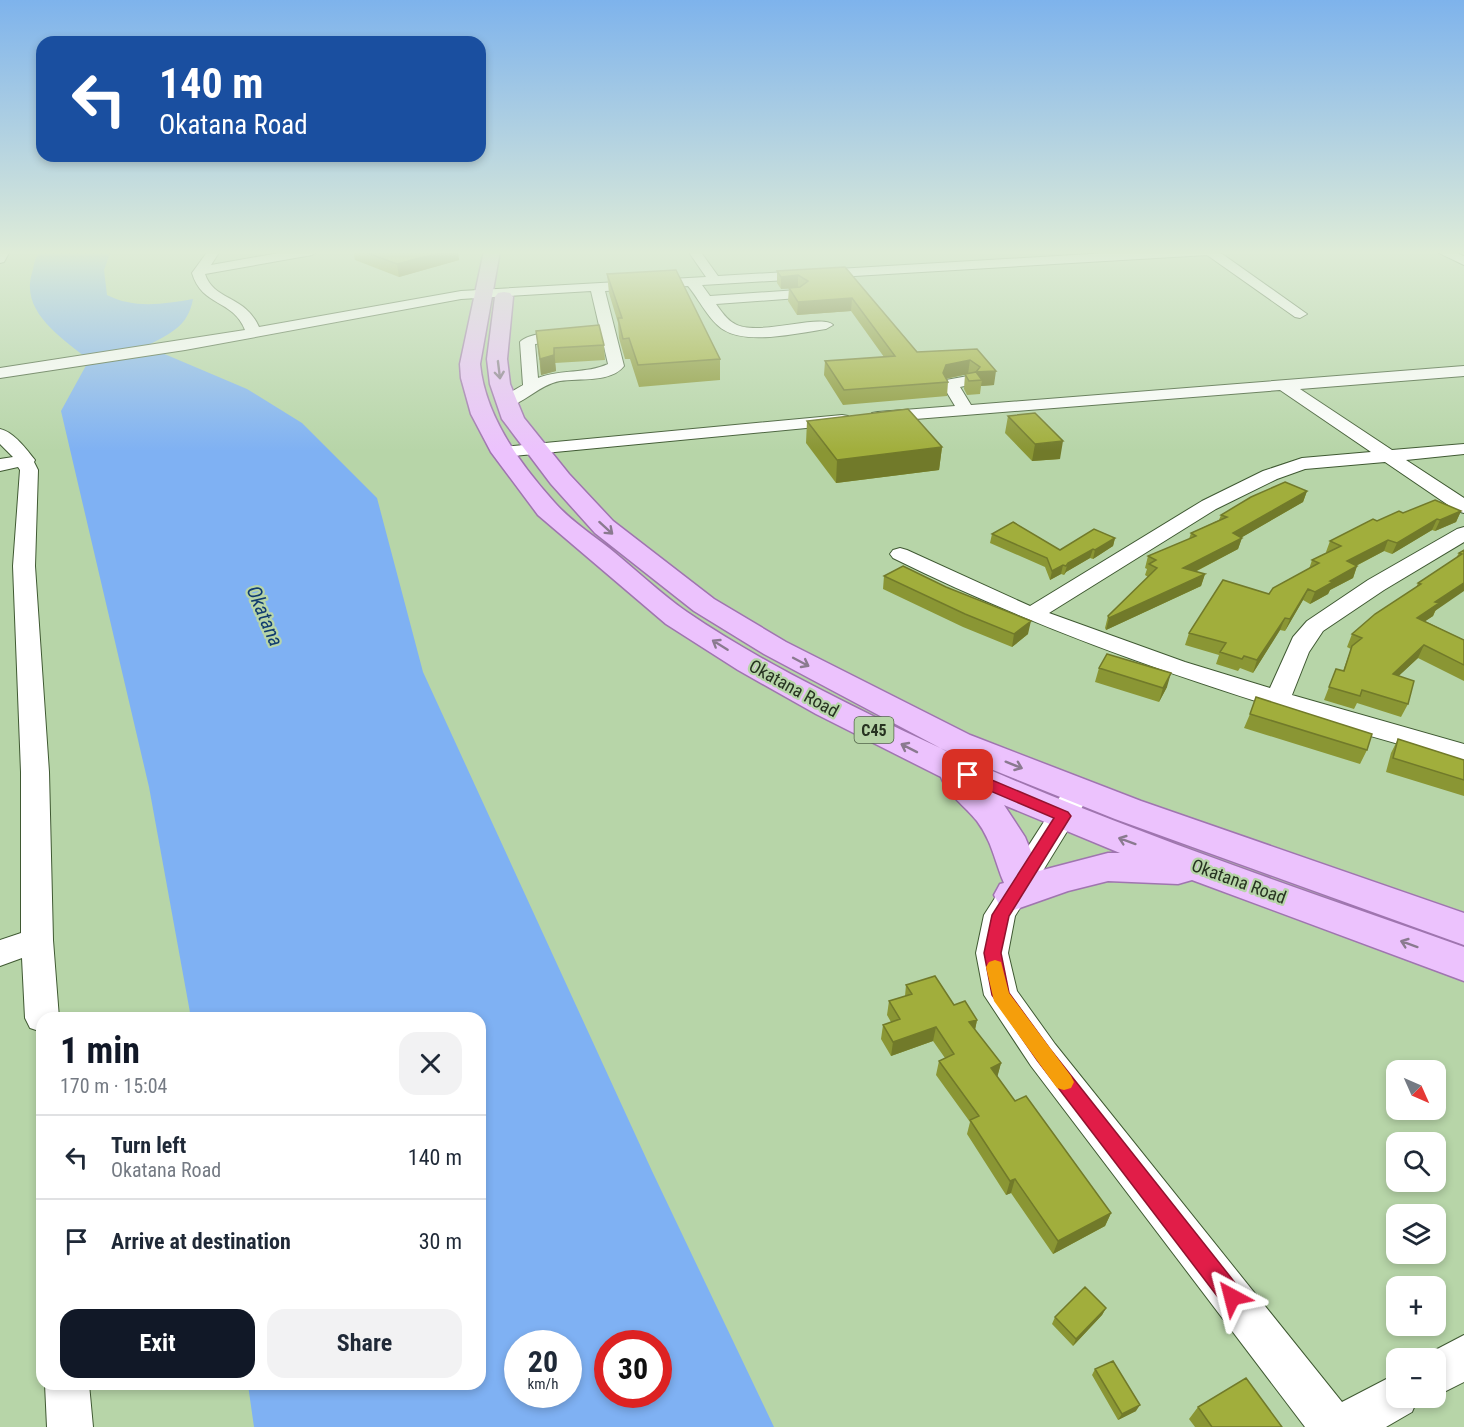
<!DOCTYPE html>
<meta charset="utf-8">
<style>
body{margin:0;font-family:"Roboto Condensed",sans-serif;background:#f2f2f3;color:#1f2937;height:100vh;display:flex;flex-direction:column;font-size:22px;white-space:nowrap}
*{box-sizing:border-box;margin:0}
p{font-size:20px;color:#747a83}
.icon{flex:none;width:33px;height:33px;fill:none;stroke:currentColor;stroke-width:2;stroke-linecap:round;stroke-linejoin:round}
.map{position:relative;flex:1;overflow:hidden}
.details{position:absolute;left:36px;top:1012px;width:450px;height:378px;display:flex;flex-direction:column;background:#fff;border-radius:18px;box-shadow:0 3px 9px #0003}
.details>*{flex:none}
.hud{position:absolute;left:36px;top:36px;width:450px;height:126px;border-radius:18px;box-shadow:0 3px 9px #0003;background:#1a4fa0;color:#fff;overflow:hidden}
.needle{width:39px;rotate:135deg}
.fabs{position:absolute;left:1386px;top:1060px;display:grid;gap:12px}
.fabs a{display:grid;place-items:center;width:60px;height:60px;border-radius:12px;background:#fff;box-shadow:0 3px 9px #0003;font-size:30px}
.speed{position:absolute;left:504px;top:1330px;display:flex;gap:12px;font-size:30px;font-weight:700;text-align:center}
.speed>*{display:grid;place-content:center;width:78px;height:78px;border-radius:50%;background:#fff;box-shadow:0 3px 9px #0003;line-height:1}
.speed small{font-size:15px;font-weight:400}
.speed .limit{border:9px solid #d22;background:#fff;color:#111}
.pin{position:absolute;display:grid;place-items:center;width:51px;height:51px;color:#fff;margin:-26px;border-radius:12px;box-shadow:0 3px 9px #0006}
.me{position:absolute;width:66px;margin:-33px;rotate:322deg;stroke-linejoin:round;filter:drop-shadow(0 0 4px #0008)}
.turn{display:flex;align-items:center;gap:21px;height:126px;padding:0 24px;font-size:27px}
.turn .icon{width:78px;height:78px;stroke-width:2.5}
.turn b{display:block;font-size:42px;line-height:51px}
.round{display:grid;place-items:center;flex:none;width:63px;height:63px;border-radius:18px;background:#f2f2f3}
.head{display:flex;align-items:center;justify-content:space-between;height:102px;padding:0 24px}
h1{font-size:36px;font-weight:700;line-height:45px;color:#111827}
.button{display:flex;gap:12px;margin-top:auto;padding:12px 24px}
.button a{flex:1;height:69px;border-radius:18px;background:#111827;color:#fff;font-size:24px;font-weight:700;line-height:69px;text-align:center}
.button a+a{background:#f2f2f3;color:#1f2937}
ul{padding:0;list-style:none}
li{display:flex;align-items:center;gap:18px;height:84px;padding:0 24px;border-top:2px solid #e0e1e3}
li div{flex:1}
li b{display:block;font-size:22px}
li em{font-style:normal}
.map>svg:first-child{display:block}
</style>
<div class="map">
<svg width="1464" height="1427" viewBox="0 0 1464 1427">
<rect width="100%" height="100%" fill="#b7d5a8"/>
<path fill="#7fb1f3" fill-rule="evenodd" d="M40,251h71l-7,19 3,25c27,14 57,9 86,4 -5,28 -23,34 -44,46l6,5 92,39 55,34 75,75 46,174 229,499 122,256h-520l-6,-42 232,-1v-366h-289l-42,-231 -88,-376 28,-51c-27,-22 -69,-48 -57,-87 2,-8 3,-16 8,-22zM518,1344h50v51h-50zM608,1344h50v51h-50z"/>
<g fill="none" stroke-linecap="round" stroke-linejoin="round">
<g stroke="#3f5932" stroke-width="2">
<path id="minor" d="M0,251h10l-6,11 -4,1z
M208,251h12l-9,14 79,-14h28l-6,4 -107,19c9,27 40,21 54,53l202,-36 245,-14 -18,-26h12l18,25 423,-25h77l89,63 -7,4 -5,-1 -88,-62 -505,30 8,11 88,-6 7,4 -7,4 -82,6c5,7 11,16 19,20 23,13 87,-11 98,1l-7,4c-27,4 -78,16 -102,1 -15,-9 -25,-31 -36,-44l-83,5 19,75c-13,17 -45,12 -64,15 -21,4 -35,22 -55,27l-8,-5 2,-4 24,-14 -3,-43c7,-9 50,-14 58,-6l-7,4 -36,4 3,34c22,-9 49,-4 70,-14l-17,-73 -130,8 -276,51 -185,28v-10l245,-38c-12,-31 -43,-23 -53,-57z
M1435,251h17l12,5v9z
M1464,366v10l-164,13 92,61 72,-6v10l-58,6 58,38v15l-7,-2 -72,-49 -80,7 -28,10 -61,30 -167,104 136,49 85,26 23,-51 14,-16 61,-41 89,-51 7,-2v15l-80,48 -61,41 -14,21 -17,43 172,49v18c-195,-53 -389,-114 -571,-204l-3,-4 3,-4 7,-2 7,2 123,56 172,-105 61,-30 39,-13 69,-6 -91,-62 -402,32 -6,-1 -3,-4 3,-4 6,-1 77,-6 -12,-20 3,-6 22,-4 6,2 2,3 -2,3 -14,3 11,18z
M842,415l6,1 3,4 -3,4 -345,33 -6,-1 -3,-4 3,-4 6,-1z
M0,429c14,3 27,21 35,31l-1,2 4,8 -3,96 14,206 4,168 6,78h-17v14l-12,-4 -5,-10 -3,-60 -22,8v-26l21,-7v-161l-8,-206 7,-96 -2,-3 -18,4v-12l13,-2 -13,-13z
M1073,789l10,3 4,7 -72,117 -7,37 9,38 38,53 287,358 54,-28v24h22l-6,14 -26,15h-81l-274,-361 -47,-71 -8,-42 8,-38 79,-123z
M1464,1335v47l-28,14v-37l-16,-1z
M45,1384h44l4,43h-46z"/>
</g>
<g stroke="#9f75af" stroke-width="3">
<path id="major" d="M484,251h16l-20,113c5,52 40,100 75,139 15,17 36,31 54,45 26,21 51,45 78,64 60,41 127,75 192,107 188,92 387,158 585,228v34l-272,-101 -14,4 -70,-3 -40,10 -54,19 -14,-4 -6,-11 6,-11 4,-1c-9,-21 -12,-42 -27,-62 -11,-14 -30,-27 -36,-44l-125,-63 -78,-44 -72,-46 -128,-109 -47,-63 -20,-38 -10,-36 -1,-14zM1004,805l116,48h-12l-69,18 -14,-34z
M504,292l6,1 3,4 -6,62 3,25 14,34 45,56 44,47 101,78 72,43 184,93 171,66 323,112v32l-349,-126 -169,-68 -182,-97 -70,-43 -99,-78 -44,-49 -49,-65 -12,-35 -3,-25 8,-62 3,-4z"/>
</g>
<use href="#minor" fill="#fff" fill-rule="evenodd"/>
<use href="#major" fill="#ecc2fd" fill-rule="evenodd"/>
</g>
<path fill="#8a9634" d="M353,251h105l1,9 -60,17 -44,-17z
M845,267l72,85 60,-3 17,36 -13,1 -1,8 -13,1 -3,-6 1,-15h3l-22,5 2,3 -1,14 -104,9 -19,-30 1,-14 59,-4 -33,-46 -54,4 -9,-14 1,-13h2l-10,1 -4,-6v-12z
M607,274l113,85v21l-81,7 -9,-28h-5l-6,-21 -1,-15 -9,-30z
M536,331l68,14 1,15 -50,3 1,8 -15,4z
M1008,416l52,43 -28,2 -27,-28z
M807,421l135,26 -3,23 -103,13 -30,-40z
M1307,491l-4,11 -61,35 -4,12 -43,23 10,2 -4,12 -95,44 -1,-2 3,-12 40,-39 -3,-2 2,-6 -2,-1 3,-12 41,-17 2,-6 28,-13 2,-5z
M1461,511l-5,11 -21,9 -3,-1 -40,24 -8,-3 -28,15h1l-4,12 -23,12 -2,4 -18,10 -7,-4 -18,31 -5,-1 -27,43 -13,-5 -2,3 -22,-7 3,-9 -34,-10 4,-12 80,-39 40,-25 3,-9 15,-7 -1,-1 4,-11 47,-20 26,-8z
M992,534l68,16 55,-12 -2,8 -20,13 -3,-1 -24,14 -2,3 -3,-1 -11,6 -5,-13 -55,-24z
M1464,550l-31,66 -8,5 39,19v41l-46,-23 -20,18 10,28 -7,13 -44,-14 -3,6 -30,-9 12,-31 7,2 8,-22 -4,-2 5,-13 64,-46 2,-5 38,-25 3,-5z
M884,576l144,58 -16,13 -49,-20 -80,-38z
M1099,668l68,19 -8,15 -64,-20z
M1250,714l117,36 -7,14 -116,-36z
M1398,739l66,21v36l-78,-24 5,-19z
M906,985l48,20 23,15 -2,10 26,33 -4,14 18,24 96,112 -6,13 -52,28 -42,-61 -5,2 -39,-61 3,-12 -34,-47 3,-14 6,-3 -12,-17 -42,15 -10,-17 2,-14 8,-3 -4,-7 2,-14 16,-5z
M1106,1308l-4,7 -29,31 -21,-22 3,-7z
M1095,1369l41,42 -18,9 -26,-45z
M1198,1407l84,20h-87l-6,-8z"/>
<path fill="#717a2a" d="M446,251h12l1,9 -60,17 -2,-13z
M798,275v13l-17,1v-12z
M852,298l-1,13 -54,4 1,-13z
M554,348l2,23 -15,4 -1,-16z
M970,360l-2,14 -24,5 -1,-6 3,-8z
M996,371l-2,14 -13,1 1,-6 -6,-8z
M1063,441l-3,18 -28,2 3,-17z
M942,447l-3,23 -103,13 1,-23z
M1307,491l-4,11 -71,41 10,-5 -4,11 -59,31 4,-12 50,-35z
M1461,511l-5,11 -21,9 5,-11z
M1437,519l-5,11 -40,24 5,-11z
M1115,538l-2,8 -20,13 2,-9z
M1388,540l-4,11 -42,22 5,-12z
M1093,549l-3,9 -24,14 -2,3 4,-12z
M1063,565l-2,9 -11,6 2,-9z
M1357,566l-4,12 -23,12 -2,4 -18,10 5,-12 15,-11z
M1205,574l-4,12 -95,44 3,-12z
M1464,583v8l-29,20 -2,5 -21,14 5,-12 18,-16z
M1308,589l-5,11 -18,31 5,-12z
M1285,618l-5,12 -27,43 4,-13z
M1031,621l-3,13 -16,13 2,-13z
M1424,645l-6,13 -31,29 6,-13z
M1171,673l-4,14 -8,15 4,-14z
M977,1020l-3,14 -5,-12z
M936,1027l-3,14 -42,15 2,-14z
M1001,1063l-4,15 -6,-10z
M1015,1179l-4,14 -5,2 4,-14z
M1111,1213l-6,13 -52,28 5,-13z
M1106,1308l-4,7 -29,31 3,-7z
M1140,1405l-4,6 -18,9 4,-6z"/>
<path fill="#a1ae3c" stroke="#717a2a" stroke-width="1.5" d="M362,251h84l-49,13z
M845,267l72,85 60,-3 19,22 -20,1 6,8 -13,1 -4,-7 11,-2 4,-5 -10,-7 -24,5 -3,8 5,9 -104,8 -19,-29 70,-5 -43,-58 -54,4 -9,-14 11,-1 8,-6 -10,-6 -17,2 -4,-6z
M676,270l44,89 -82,6 -9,-27 -6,1 -5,-21h4l-15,-44z
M599,325l5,20 -50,3v7l-14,4 -4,-28z
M908,409l34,38 -105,13 -30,-39z
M1035,413l28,28 -28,3 -27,-28z
M1285,482l22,9 -74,42 9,5 -59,30 22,6 -96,44 -1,-2 49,-48 -8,-4 7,-4 -8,-4 48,-20 -5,-3 36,-16 -6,-2 30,-18z
M1435,500l26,11 -21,9 -3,-1 -40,24 -9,-3 -41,21 10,5 -27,15 3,1 -18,10 -7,-3 -18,30 -5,-1 -28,42 -13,-4 -2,3 -22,-7 6,-9 -37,-10 34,-53 46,14 4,-6 46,-25 -7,-3 29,-14 -11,-5 43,-22 4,2 22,-10 4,2z
M1013,522l47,28 34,-21 21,9 -20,12 -2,-1 -25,14 -2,3 -3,-1 -11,6 -5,-13 -55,-24z
M1464,550v33l-29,19 4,1 -22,15 47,22v25l-40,-20 -31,29 21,7 -6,23 -46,-14 -2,6 -31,-9 7,-18 8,2 8,-25 10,-8 -10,-4 23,-20 46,-30 -3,-1 44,-29 -3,-1z
M903,566l43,21 85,34 -17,13 -49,-20 -81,-38z
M1107,654l64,19 -8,15 -64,-20z
M1256,697l116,37 -5,16 -117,-36z
M1398,739l66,21v20l-71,-22z
M935,976l19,29 11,-4 12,19 -8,2 32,41 -10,5 24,33 11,-5 85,117 -53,28 -43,-62 -5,2 -40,-61 9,-4 -40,-55 15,-7 -18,-27 -43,15 -10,-17 17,-6 -11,-18 23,-7 -6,-9z
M1085,1287l21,21 -30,31 -21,-22z
M1113,1361l27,44 -18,9 -27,-45z
M1246,1378l36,49h-70l-14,-20z"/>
<defs><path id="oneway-shaft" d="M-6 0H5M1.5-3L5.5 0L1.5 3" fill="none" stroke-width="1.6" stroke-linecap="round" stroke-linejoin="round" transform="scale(1.5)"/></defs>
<g stroke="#8a7a8f">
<use href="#oneway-shaft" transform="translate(499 370) rotate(83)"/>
<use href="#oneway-shaft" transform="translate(606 528) rotate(42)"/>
<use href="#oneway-shaft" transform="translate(720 645) rotate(-148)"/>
<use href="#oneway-shaft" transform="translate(801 662) rotate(28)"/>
<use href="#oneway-shaft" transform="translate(909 748) rotate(-153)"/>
<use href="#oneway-shaft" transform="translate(1014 765) rotate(22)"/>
<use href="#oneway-shaft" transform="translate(1127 841) rotate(-160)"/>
<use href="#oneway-shaft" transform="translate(1409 944) rotate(-160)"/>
</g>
<linearGradient id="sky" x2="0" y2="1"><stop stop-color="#7eb3ec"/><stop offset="0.56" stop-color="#dfecd8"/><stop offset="1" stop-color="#dfecd8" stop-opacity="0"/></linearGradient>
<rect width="1464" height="451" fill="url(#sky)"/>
<path fill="#e11d48" stroke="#92132f" stroke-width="1.5" d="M968,770l100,42 3,4 -62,100 -8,37 8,40 41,56 190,240 3,8 -3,8 -8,3 -8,-3 -187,-245 -45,-65 -8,-42 8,-38 62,-97 -92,-39 -2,-4 2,-3z"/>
<path fill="#f59e0b" d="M995,960l6,2 8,31 62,83 3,6 -3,6 -7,2 -7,-2 -63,-87 -8,-34 3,-5z"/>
<g text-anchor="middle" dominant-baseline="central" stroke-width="4.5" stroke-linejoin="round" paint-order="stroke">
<rect fill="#b7d5a8" stroke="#52644a" stroke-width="1.5" x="854.5" y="717" width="39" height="26" rx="4.5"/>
<g font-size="16" font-weight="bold" fill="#273321">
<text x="874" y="730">C45</text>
</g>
<g font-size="18" fill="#273321" stroke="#b7d5a8">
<text transform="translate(794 688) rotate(29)">Okatana Road</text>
<text transform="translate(1239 881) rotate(20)">Okatana Road</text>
</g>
<g font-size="20" font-style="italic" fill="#113c6f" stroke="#b7d5a8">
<text transform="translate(265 616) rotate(67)">Okatana</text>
</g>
</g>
</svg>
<div class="fabs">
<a><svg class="needle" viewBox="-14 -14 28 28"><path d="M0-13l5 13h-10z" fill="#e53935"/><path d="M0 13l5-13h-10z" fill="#747a83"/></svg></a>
<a><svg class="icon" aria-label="search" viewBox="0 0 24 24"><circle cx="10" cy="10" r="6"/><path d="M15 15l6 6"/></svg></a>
<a><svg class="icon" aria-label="layers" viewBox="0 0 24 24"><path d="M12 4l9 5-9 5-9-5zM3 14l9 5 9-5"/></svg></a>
<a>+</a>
<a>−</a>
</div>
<div class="speed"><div>20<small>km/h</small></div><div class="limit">30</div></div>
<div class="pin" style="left:968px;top:775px;background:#d93025"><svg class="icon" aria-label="arrive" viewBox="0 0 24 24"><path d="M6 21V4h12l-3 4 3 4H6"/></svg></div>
<svg class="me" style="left:1232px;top:1297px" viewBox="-20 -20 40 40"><path d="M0-17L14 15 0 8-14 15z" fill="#e11d48" stroke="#fff" stroke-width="4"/></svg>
<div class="hud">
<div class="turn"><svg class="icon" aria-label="left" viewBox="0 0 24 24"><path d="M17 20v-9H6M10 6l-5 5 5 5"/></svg><div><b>140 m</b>Okatana Road</div></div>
</div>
<section class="details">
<div class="head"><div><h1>1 min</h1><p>170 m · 15:04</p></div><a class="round"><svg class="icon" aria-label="close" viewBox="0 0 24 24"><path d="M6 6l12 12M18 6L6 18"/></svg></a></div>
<ul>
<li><svg class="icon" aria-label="left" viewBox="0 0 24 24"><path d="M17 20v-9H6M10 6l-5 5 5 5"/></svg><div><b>Turn left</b><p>Okatana Road</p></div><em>140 m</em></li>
<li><svg class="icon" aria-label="arrive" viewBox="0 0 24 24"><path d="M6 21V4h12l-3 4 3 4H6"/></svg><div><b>Arrive at destination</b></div><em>30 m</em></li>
</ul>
<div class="button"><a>Exit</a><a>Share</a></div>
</section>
</div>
